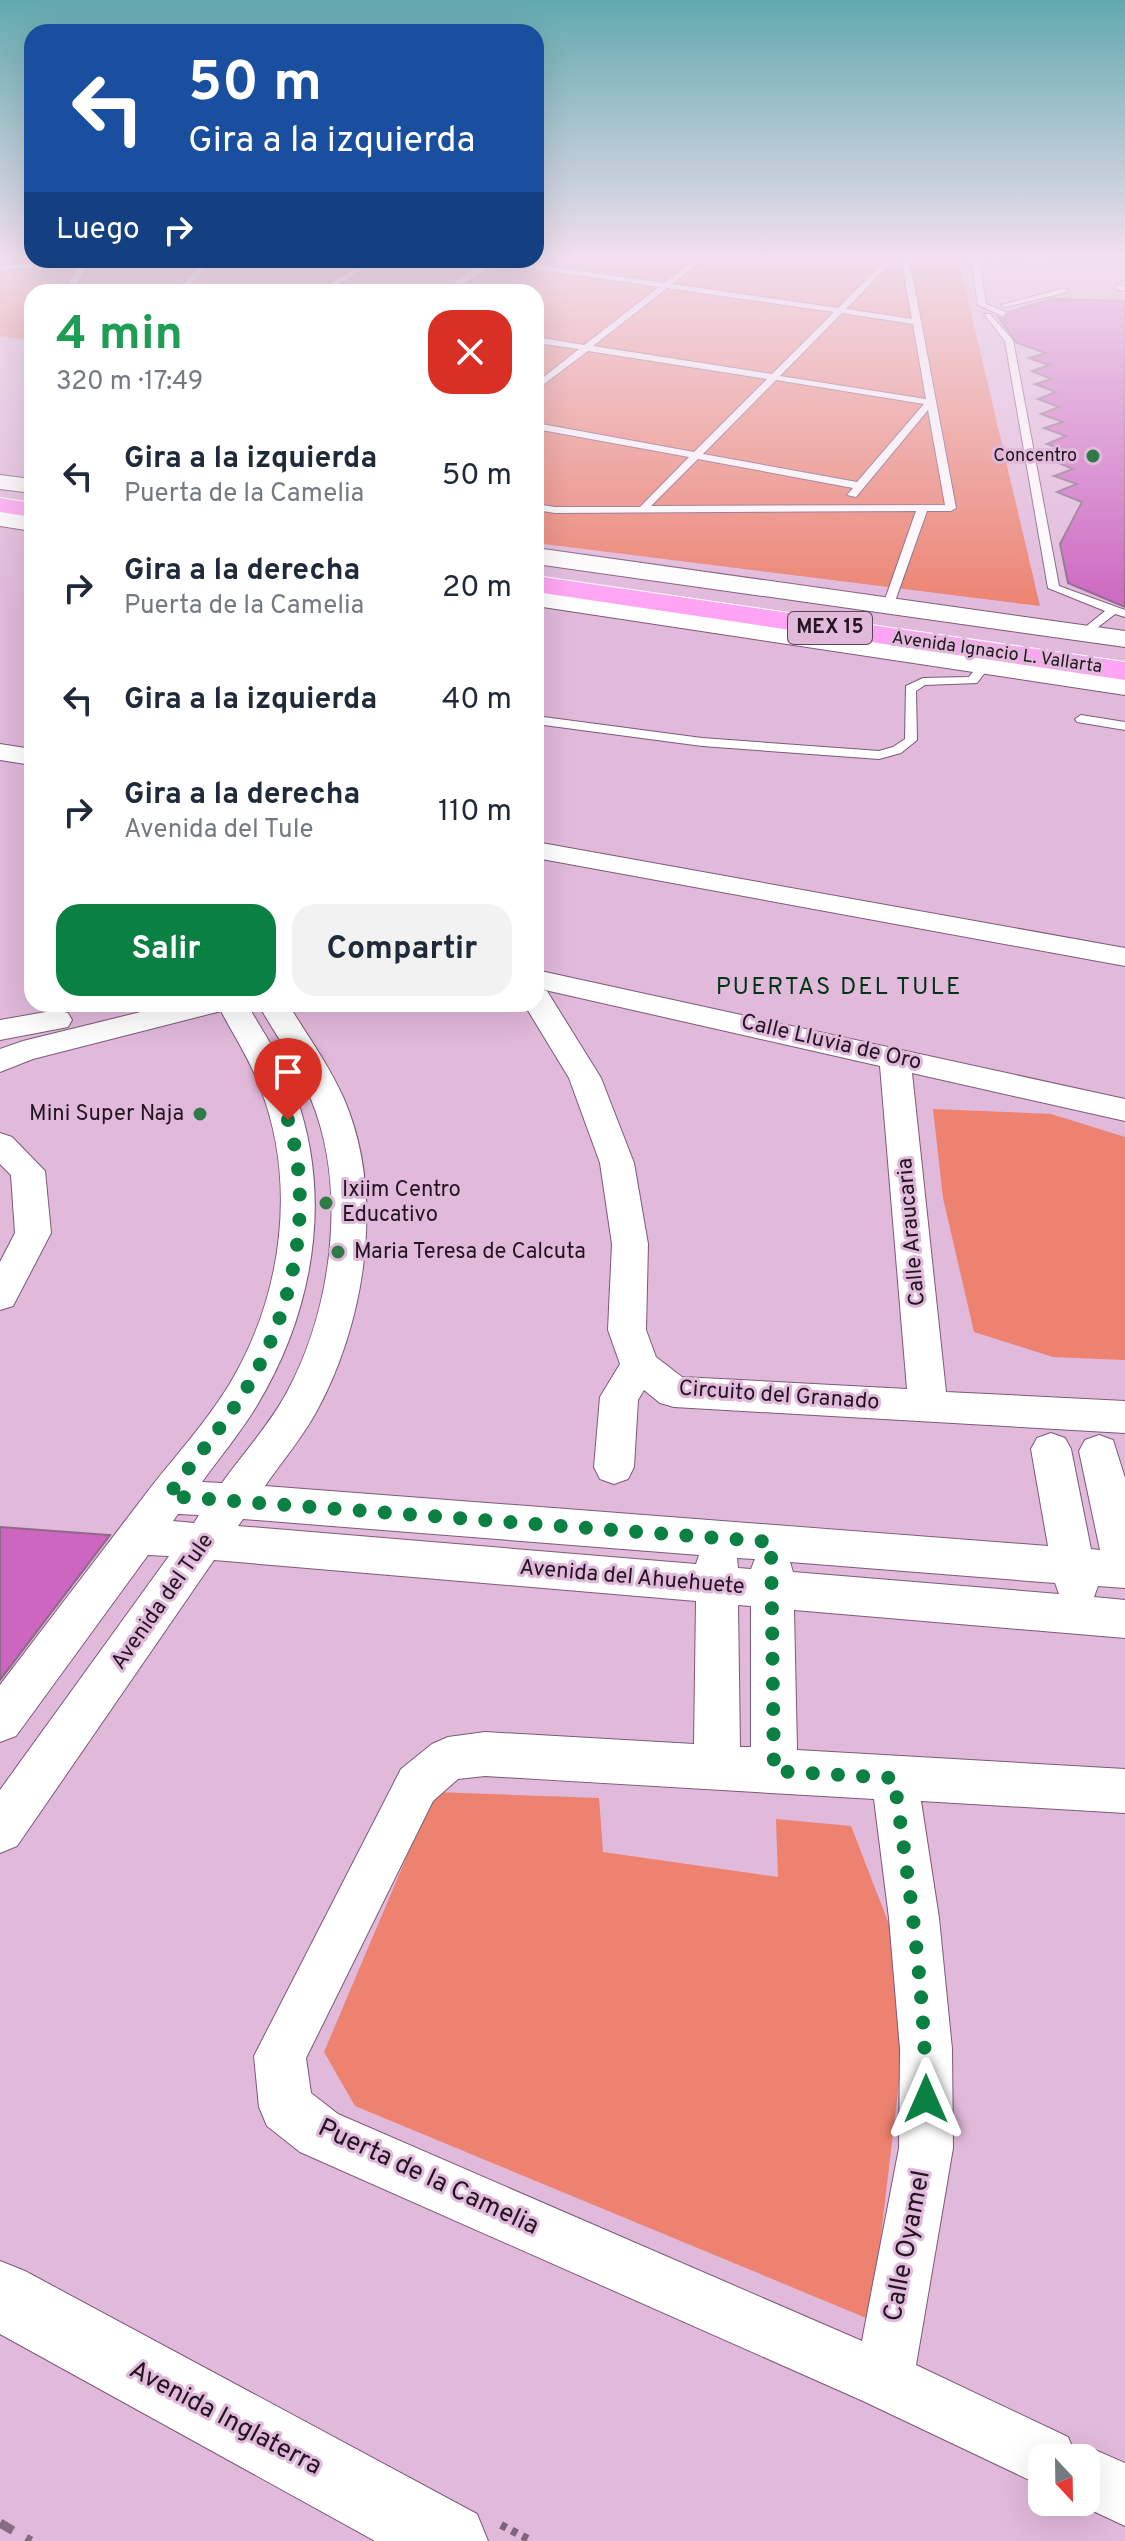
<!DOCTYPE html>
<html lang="es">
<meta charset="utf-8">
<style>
body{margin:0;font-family:Overpass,sans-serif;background:#f2f2f3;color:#1f2937;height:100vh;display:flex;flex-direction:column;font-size:30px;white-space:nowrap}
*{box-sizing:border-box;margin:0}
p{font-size:26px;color:#747a83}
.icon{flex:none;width:44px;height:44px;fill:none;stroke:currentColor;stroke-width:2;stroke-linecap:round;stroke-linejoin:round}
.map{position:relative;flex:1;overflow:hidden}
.panel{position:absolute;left:24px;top:284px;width:520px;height:728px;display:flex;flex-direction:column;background:#fff;border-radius:24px;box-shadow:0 8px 32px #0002}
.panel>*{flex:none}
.guide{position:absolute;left:24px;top:24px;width:520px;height:244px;border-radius:24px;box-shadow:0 8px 32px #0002;background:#1a4fa0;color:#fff;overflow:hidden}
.needle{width:52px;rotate:158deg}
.controls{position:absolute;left:1028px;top:2444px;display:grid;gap:16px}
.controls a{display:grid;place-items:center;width:72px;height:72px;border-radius:16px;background:#fff;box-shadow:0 8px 32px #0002;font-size:40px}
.pin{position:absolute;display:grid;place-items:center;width:68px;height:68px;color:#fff;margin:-82px -34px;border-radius:50% 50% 50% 0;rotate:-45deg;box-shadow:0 0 8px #0007}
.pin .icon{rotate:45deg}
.me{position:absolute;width:88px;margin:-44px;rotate:0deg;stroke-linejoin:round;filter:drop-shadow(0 0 6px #0008)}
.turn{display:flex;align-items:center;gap:28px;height:168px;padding:0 32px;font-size:36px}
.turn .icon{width:104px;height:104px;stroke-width:2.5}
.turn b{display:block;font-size:56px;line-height:68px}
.then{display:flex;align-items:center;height:76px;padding:0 32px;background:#0003;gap:16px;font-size:30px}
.round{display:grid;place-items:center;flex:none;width:84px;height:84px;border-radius:24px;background:#f2f2f3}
.head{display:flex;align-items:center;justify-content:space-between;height:136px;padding:0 32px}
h1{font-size:48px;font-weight:700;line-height:60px;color:#1e9e55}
.action{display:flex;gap:16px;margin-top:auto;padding:16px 32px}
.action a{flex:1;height:92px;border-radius:24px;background:#0b8043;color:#fff;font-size:32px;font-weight:700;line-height:92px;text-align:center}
.action a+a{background:#f2f2f3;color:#1f2937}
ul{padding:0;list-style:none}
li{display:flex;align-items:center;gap:24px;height:112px;padding:0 32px}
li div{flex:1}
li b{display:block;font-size:30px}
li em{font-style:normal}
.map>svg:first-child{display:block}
</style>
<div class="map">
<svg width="1125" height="2541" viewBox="0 0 1125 2541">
<rect width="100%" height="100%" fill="#e1b9db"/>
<path fill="#ec826f" d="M0,257h32v3h504v-3h422l82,349 -504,-63v-251h-504v48l-32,-4z
M933,1109l118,5 74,23v223l-72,-3 -79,-25 -31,-134z
M434,1792l165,6 4,54 175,25 -2,-58 75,7 60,155 -40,339 -516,-214 -31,-54z"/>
<path fill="#cc66c1" stroke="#8d6888" stroke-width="2" d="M1051,299l74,2v306l-57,-24 -8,-39 22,-42 -25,-10 20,-8 -23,-8 19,-7 -22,-9 19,-8 -23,-8 19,-8 -22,-8 19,-6 -22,-8 18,-7 -21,-8 18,-7 -21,-8 17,-5 -20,-8 17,-6 -20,-7 17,-5 -29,-10 -19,-26 6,2 5,-7z
M0,1527l110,8 -110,145z"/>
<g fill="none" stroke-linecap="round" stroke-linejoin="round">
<g stroke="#7d5978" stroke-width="2">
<path id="lane" d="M698,257h8l-34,27 166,24 51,-51h8l-51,52 66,10 -11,-62h8l47,251 -5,3h-24l-34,96 -10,-2 33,-94 -361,2 -19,-3v-6l19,3h85l49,-50 -153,-28v-6l158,29 73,-73 -179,-28 -52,39v-7l43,-34 -43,-6v-6l48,8 75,-58 -164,-24 -44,29h-9l43,-32h20l159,23zM667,288l167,24 -62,62 -179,-28zM842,313l71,11 13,75 -146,-23zM776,380l148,24 -67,78 -154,-28zM928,410l17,95 -294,1 47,-47 155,29 -6,7 9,2z
M971,257l80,3 4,2 -4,2 -71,-2 6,42 20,8 -3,4 -25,-11z
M75,260h34l-20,4 -17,28h-8l17,-28 -81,6v-4z
M203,260h8l-26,32h-8z
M369,260h10l-53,32h-10z
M1116,285l9,1v5l-9,-2z
M1065,288l3,4 -63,15 -4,-2z
M984,314h6l23,26 46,246 66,24v7l-10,-3 -27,21 -10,-2 27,-22 -57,-23 -43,-247z
M980,663l10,3 -13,17 -52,2 -9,6 1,49 -16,13 -22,6 -177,-13 -166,-22v-8l166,22 177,13 14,-4 12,-8 1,-53 17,-8 46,-1z
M1081,715l44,7v8l-48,-8 -2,-3z"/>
</g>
<g stroke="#7d5978" stroke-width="2">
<path id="street" d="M0,744l32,5v16l-32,-5z
M536,842l589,106v18l-589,-108z
M536,970l589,129v22l-213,-48 34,319 179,9v32l-451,-26 -14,-4 -16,-13 -6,10 -4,67 -6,12 -14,5 -14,-5 -6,-12 6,-70 20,-33 -12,-34 4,-86 -12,-81 -31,-85 -45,-74h12v-16l11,3 54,87 33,85 14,81 -2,86 10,27 26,20 225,12 -27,-323 -344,-78z
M173,1004h74c17,30 37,59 49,92 37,104 17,217 -40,311 -16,26 -36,50 -54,75l20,1c21,-29 47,-58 64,-89 46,-84 62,-205 25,-295 -13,-33 -35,-64 -53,-95h30c19,31 41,61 56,95 42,97 21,227 -30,317 -14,24 -33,47 -49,70l783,60 -17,-97 6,-11 14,-5 14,5 6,11 20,100 9,1 -21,-99 6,-11 14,-5 14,5 12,38v110l-27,-2 -4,11 31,3v38l-331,-28 3,140 328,19v44l-204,-12 18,117 13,131 1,99 -37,217 152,72 6,14 12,-5 39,17v63l-51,-24h12v-44h-44v28l-179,-85 -563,-249 -33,-26 -8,-19 -5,-51 147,-287 31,-25 16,-7 37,-5 209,12 2,-143 -482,-41 -197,286 -17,7v-63l169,-234 -21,-1 -132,181 -16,6v-57c50,-66 101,-132 151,-198 26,-33 56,-66 78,-102 53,-88 69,-201 31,-298 -10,-27 -26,-51 -39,-76l-188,48 -33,13v-23l23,-8zM178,1514l21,1 -5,8 -21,-2zM243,1519l456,36 -3,9 -458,-38zM737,1558l18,1 -4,10 -13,-1zM790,1562l265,21 4,11 -266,-22zM738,1605l13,1v141h-11zM485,1776l389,23 15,119 11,131 -1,99 -37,193 -524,-227 -27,-21 -5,-35 127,-257 25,-22z
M57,1010l11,3 4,7 -4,7 -68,13v-20z
M0,1133l12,4 33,34 6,62 -38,73 -13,4v-48l15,-29 -4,-58 -11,-11z"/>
</g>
<g stroke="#7d5978" stroke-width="2">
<path id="secondary" d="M0,475l32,4v14l-32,-4z
M0,510l32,5v16l-32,-5z
M536,548l589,83v16l-589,-83z
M536,590l589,87v18l-589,-89z
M0,2261l25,10 452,243 11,27h-113l-375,-207z"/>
</g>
<g stroke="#fff" stroke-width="2">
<path id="highway" d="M0,498l32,5v14l-32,-5z
M536,576l589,86v18l-589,-88z"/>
</g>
<path stroke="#7f647b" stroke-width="8" stroke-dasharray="6 6" stroke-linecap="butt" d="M501,2525l31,16"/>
<use href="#lane" fill="#fff" fill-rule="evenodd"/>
<use href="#street" fill="#fff" fill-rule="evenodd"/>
<use href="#secondary" fill="#fff" fill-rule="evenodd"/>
<use href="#highway" fill="#ffa3f4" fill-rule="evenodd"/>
<path stroke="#876b82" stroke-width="9" stroke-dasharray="15 15" stroke-linecap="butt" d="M0,2523l31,18"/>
</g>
<linearGradient id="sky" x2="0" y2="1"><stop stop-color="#61a9ae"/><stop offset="0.42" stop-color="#f2e0ef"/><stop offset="1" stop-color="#f2e0ef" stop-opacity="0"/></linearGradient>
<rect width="1125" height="612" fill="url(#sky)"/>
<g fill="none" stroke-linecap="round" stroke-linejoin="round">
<path stroke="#0b8043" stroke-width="14" stroke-dasharray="0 25.2" d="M288,1120c28,90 4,199 -47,277 -22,34 -49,66 -73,99l603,46 3,229 120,7c15,106 31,213 32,321"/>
</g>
<g fill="#307a48" stroke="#e1b9db" stroke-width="3">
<circle cx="1093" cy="456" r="8"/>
<circle cx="200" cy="1114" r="8"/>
<circle cx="326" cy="1203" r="8"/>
<circle cx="338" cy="1252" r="8"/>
</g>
<g text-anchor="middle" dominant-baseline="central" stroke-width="6" stroke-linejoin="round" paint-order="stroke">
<g font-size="18" fill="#221420" stroke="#e1b9db" text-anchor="end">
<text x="1077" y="456">Concentro</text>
</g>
<g font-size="18" fill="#221420" stroke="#e1b9db">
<text transform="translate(997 653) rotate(8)">Avenida Ignacio L. Vallarta</text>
</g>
<rect fill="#e1b9db" stroke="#5b4658" stroke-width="2" x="788" y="612" width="84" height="32" rx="6"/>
<g font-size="20" font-weight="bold" fill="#221420">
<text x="830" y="628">MEX 15</text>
</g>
<g font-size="22" fill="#221420" stroke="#e1b9db">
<text transform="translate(831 1043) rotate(13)">Calle Lluvia de Oro</text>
<text transform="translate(912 1232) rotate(-95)">Calle Araucaria</text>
<text transform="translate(779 1396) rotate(4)">Circuito del Granado</text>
<text transform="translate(632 1578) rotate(5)">Avenida del Ahuehuete</text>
<text transform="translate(163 1602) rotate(-55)">Avenida del Tule</text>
</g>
<g font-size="22" fill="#221420" stroke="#e1b9db" text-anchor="start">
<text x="184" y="1114" text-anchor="end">Mini Super Naja</text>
<text x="342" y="1190">Ixiim Centro<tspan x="342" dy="25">Educativo</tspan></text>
<text x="354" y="1252">Maria Teresa de Calcuta</text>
</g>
<g font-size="24" letter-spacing="2" fill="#003514" stroke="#e1b9db">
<text x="839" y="988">PUERTAS DEL TULE</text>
</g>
<g font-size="26" fill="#221420" stroke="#e1b9db">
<text transform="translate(428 2178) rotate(25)">Puerta de la Camelia</text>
<text transform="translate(908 2246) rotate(-79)">Calle Oyamel</text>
<text transform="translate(225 2419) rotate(28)">Avenida Inglaterra</text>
</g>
</g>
</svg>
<div class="controls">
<a><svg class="needle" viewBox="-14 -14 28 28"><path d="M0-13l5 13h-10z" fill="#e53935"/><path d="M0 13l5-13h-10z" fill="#747a83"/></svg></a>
</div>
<div class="pin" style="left:288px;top:1120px;background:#d93025"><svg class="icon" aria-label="arrive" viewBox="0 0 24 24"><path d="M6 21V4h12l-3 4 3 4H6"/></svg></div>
<svg class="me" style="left:926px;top:2099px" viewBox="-20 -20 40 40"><path d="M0-17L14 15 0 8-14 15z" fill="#0b8043" stroke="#fff" stroke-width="4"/></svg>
<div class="guide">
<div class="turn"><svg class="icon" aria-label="left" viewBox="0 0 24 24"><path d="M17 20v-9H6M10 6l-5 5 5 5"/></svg><div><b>50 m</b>Gira a la izquierda</div></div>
<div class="then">Luego<svg class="icon" aria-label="right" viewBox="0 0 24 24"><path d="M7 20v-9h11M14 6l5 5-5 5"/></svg></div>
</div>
<section class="panel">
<div class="head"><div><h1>4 min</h1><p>320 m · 17:49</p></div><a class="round" style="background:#d93025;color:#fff"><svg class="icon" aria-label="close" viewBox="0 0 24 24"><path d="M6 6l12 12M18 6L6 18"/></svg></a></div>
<ul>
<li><svg class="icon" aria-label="left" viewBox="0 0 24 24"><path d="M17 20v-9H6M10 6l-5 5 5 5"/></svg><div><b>Gira a la izquierda</b><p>Puerta de la Camelia</p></div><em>50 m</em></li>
<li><svg class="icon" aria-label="right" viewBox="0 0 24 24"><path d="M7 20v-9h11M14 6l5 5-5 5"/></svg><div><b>Gira a la derecha</b><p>Puerta de la Camelia</p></div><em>20 m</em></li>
<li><svg class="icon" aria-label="left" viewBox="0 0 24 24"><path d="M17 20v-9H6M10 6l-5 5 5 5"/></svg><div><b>Gira a la izquierda</b></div><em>40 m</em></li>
<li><svg class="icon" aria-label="right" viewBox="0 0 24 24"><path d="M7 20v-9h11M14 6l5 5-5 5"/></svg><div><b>Gira a la derecha</b><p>Avenida del Tule</p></div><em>110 m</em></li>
</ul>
<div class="action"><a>Salir</a><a>Compartir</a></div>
</section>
</div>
